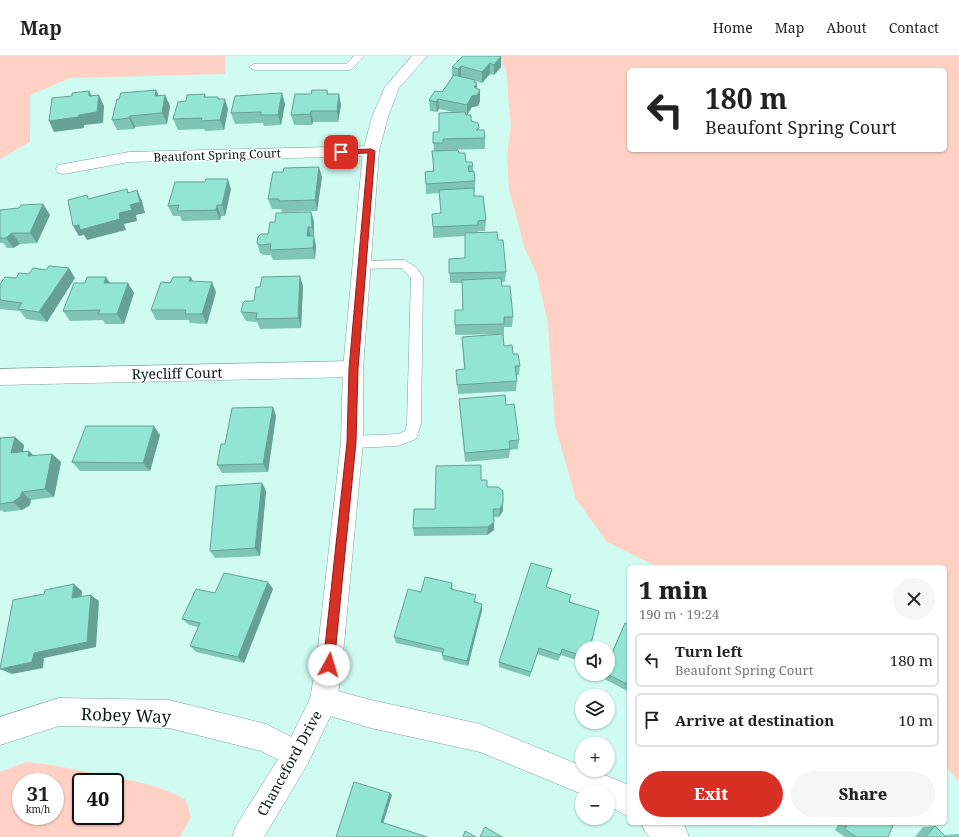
<!DOCTYPE html>
<meta charset="utf-8">
<style>
body{margin:0;font-family:"Noto Serif",serif;background:#f6f6f6;color:#222;height:100vh;display:flex;flex-direction:column;font-size:15px;white-space:nowrap}
*{box-sizing:border-box;margin:0}
p{font-size:13px;color:#767676}
.icon{flex:none;width:22px;height:22px;fill:none;stroke:currentColor;stroke-width:2;stroke-linecap:round;stroke-linejoin:round}
.map{position:relative;flex:1;overflow:hidden}
.side{position:absolute;left:627px;top:509px;width:320px;height:260px;display:flex;flex-direction:column;background:#fff;border-radius:6px;box-shadow:0 1px 3px #0004}
.side>*{flex:none}
.guide{position:absolute;left:627px;top:12px;width:320px;height:84px;border-radius:6px;box-shadow:0 1px 3px #0004;background:#fff;color:#222;overflow:hidden}
.tools{position:absolute;left:575px;top:585px;display:grid;gap:8px}
.tools a{display:grid;place-items:center;width:40px;height:40px;border-radius:50%;background:#fff;box-shadow:0 1px 3px #0004;font-size:20px}
.speed{position:absolute;left:12px;top:717px;display:flex;gap:8px;font-size:20px;font-weight:700;text-align:center}
.speed>*{display:grid;place-content:center;width:52px;height:52px;border-radius:50%;background:#fff;box-shadow:0 1px 3px #0004;line-height:1}
.speed small{font-size:10px;font-weight:400}
.speed .limit{border:2px solid #111;border-radius:6px;background:#fff;color:#111}
.pin{position:absolute;display:grid;place-items:center;width:34px;height:34px;color:#fff;margin:-17px;border-radius:8px;box-shadow:0 2px 6px #0006}
.me{position:absolute;width:44px;margin:-22px;rotate:6deg;stroke-linejoin:round;filter:drop-shadow(0 0 3px #0008)}
.turn{display:flex;align-items:center;gap:14px;height:84px;padding:0 12px;font-size:18px}
.turn .icon{width:52px;height:52px;stroke-width:2.5}
.turn b{display:block;font-size:28px;line-height:34px}
.round{display:grid;place-items:center;flex:none;width:42px;height:42px;border-radius:21px;background:#f6f6f6}
.headline{display:flex;align-items:center;justify-content:space-between;height:68px;padding:0 12px}
h1{font-size:24px;font-weight:800;line-height:30px}
.button{display:flex;gap:8px;margin-top:auto;padding:8px 12px}
.button a{flex:1;height:46px;border-radius:24px;background:#d93025;color:#fff;font-size:16px;font-weight:800;line-height:46px;text-align:center}
.button a+a{background:#f6f6f6;color:#222}
ul{padding:0;list-style:none}
li{display:flex;align-items:center;gap:12px;height:54px;margin:0 8px 6px;padding:0 4px;border:2px solid #e0e0e0;border-radius:6px}
li div{flex:1}
li b{display:block;font-size:15px}
li em{font-style:normal}
header{display:flex;align-items:center;gap:24px;box-sizing:border-box;height:56px;padding:0 20px;background:#fff;border-bottom:1px solid #e0e0e0}
header strong{font-size:19px}
nav{display:flex;gap:22px;margin-inline-start:auto;font-size:14px}
.map>svg:first-child{display:block}
</style>
<header>
<strong>Map</strong>
<nav><a>Home</a><a>Map</a><a>About</a><a>Contact</a></nav>
</header>
<div class="map">
<svg width="959" height="781" viewBox="0 0 959 781">
<rect width="100%" height="100%" fill="#cffbf0"/>
<path fill="#ffd1c5" fill-rule="evenodd" d="M0,0h225v18l-155,4 -40,17v47l-30,17z
M498,0h461v726l-14,-17v-198h-288l-50,-25 -31,-43 -21,-74 -7,-101 -11,-50 -12,-25 -16,-60 -2,-33 4,-30 -5,-56zM629,14h316v80h-316z
M26,706c26,2 51,8 76,13 30,6 57,9 84,25l5,17 -11,20h-180v-65zM21,726h34v34h-34zM81,726h34v34h-34z"/>
<g fill="none" stroke-linecap="round" stroke-linejoin="round">
<g stroke="#7ca59b" stroke-width="1">
<path id="service" d="M354,0h10l-12,13 -3,1h-95l-5,-3 5,-3h92z
M404,204l12,7 7,10 -2,147 -5,15 -18,7 -46,2 -5,-2 -2,-4 2,-4 5,-2 46,-2 7,-3 2,-7 4,-146 -9,-10 -40,1 -4,-1 -2,-3 2,-3 4,-1z"/>
</g>
<g stroke="#7ca59b" stroke-width="1">
<path id="minor" d="M371,90l6,1 2,4 -2,4 -6,1 -242,6 -65,12 -6,-1 -2,-4 2,-4 6,-1 65,-12z
M353,305l7,2 3,6 -3,6 -7,2 -353,8v-16z
M323,631l48,13 109,24 102,42v4h10l37,15v32l-21,-12v-13h-26v2l-102,-42 -109,-24 -58,-17 -4,-10 4,-10z
M59,642l110,2 97,24 41,21 4,10 -4,10 -10,4 -36,-18 -92,-23 -110,-2 -59,19v-28z
M641,767h39l5,3 4,11h-39l-4,-4z"/>
</g>
<g stroke="#7ca59b" stroke-width="1">
<path id="tertiary" d="M412,0h15l-28,32 -11,29 -9,34 -16,218v73l-21,223 -5,36 -4,10 -26,54 -43,72h-32l4,-11 51,-81 23,-46 6,-34 25,-223 2,-73 20,-218 9,-34 13,-30z"/>
</g>
<use href="#service" fill="#fff" fill-rule="evenodd"/>
<use href="#minor" fill="#fff" fill-rule="evenodd"/>
<use href="#tertiary" fill="#fff" fill-rule="evenodd"/>
</g>
<path fill="#7ec5b5" d="M501,0v11l-7,8 -4,-1 -8,9 -7,-2v2h2v6l3,1v11l-2,5 -6,1 -5,8 18,23v11l-41,1v1l15,2 7,9 7,4v5l2,10v10h-1v5l12,24 -1,11h-7v2l20,7 8,32 -1,10h-4l1,4 11,31 -1,10h-8v7l-49,1v-25h8l-1,-27h-12l-1,-24 16,-1v-22l-32,2v-11l8,-14 -1,-20 -14,1 -1,-22 8,-1 1,-20 -1,-19h6l14,-20 -14,-3 -2,3 -7,-1 -1,-11 13,-8 10,-15v-10z
M156,34l3,6 6,-1 5,11 -3,18 -32,3 -1,2 -17,1 -5,-10 7,-21z
M327,34l1,4 13,11 -3,17h-25l-1,3h-18l-3,-10 20,-21z
M282,37l3,11 -4,21 -17,1 -1,-3 -28,1 -4,-11z
M205,38l1,3h12l1,2 9,10 -4,21 -19,1 -1,-2 -26,1 -5,-11 13,-18z
M322,121l-5,34 -35,1 -1,-3h-9l-4,-10z
M231,133l-6,27h-4l-1,4 -38,1 -2,-5h-7l-5,-10z
M43,148l7,11 -13,28 -17,1 -7,4h-6l-4,-5h-3v-33l19,-2z
M311,156l3,10v15l2,9 -1,13 -42,1 -2,-5h-7l-4,-2 -3,-10 11,-9 7,-12z
M16,222h59l-28,44 -21,-3 -6,-8 -20,-2v-25z
M193,226l23,10 -9,32 -17,-1 -1,-3h-33l-5,-10 19,-27z
M110,227l24,10 -10,31h-19l-2,-4 -33,1 -7,-10z
M303,230l-2,42 -41,1 -3,-7 -11,-1 -5,-9 13,-11z
M462,281l42,9 16,20 -1,9 -3,1 1,5 -1,10 -58,3 -2,-24h8z
M459,343l47,6 13,35 -1,9 -8,1 -1,8 -44,4z
M273,351l3,9 -8,56 -46,1 -5,-8 8,-21z
M160,379l-10,36h-70l-8,-9z
M15,381l9,8 -1,7 6,-1 5,5 18,-2 9,8 -7,35 -23,3 -1,5 -8,5 -18,2 -3,-2 -1,1v-73z
M481,424l6,7 16,24 -4,6h-5v13l-7,5 -73,1 -1,-8 22,-19z
M262,427l4,8 -6,65 -45,2 -5,-7z
M550,520l-3,11 22,15 13,46v14l-21,-7 -3,6 -21,-7 -7,23 -31,-10v-5z
M452,527l1,6 23,12v1l6,8 -14,56 -25,-6 -1,-7 -46,-10 -2,-6 27,-45z
M273,533l-29,74 -48,-11 -6,-6 8,-19 -9,-2 -7,-6 33,-26z
M625,567l4,2v67l-28,-15 2,-3h5v-13l14,-32z
M839,767h55l-6,14h-43l-10,-7z
M935,770l10,10 1,-1 13,-1v3h-44l8,-10z"/>
<path fill="#67a094" d="M501,0v11l-7,8v-10z
M490,7v11l-8,9v-11z
M461,10v10l-2,3 -1,-10z
M475,24v6l2,-3v11l3,-4v11l-2,5 -6,1 -5,8v-10l7,-23z
M156,34l5,11 -6,-5z
M89,35l6,10 -6,-5z
M282,37l3,11 -4,21 -3,-10z
M339,38l2,11 -3,17 -1,-11z
M99,39l5,11 -1,17 -19,2v3l-30,4 -5,-11 30,-6z
M165,39l5,11 -3,18 -5,-11z
M225,43l3,10 -4,21 -4,-10z
M438,43l1,10 -2,3 -1,-10z
M311,55l2,11 -1,3 -2,-11z
M130,60l5,11 -1,2 -5,-11z
M319,111l3,10 -5,34 -2,-11z
M228,123l3,10 -6,27 -3,-11z
M137,134l5,11 3,12 -9,2 1,6 -13,3 2,6 -39,10 -3,-5 -5,1 -6,-10 46,-13 11,-8z
M43,148l7,11 -13,28 -7,-10z
M217,149l4,11 -1,4 -4,-10z
M311,156l3,10v15l-2,-10z
M308,171l3,10 -4,-1z
M12,177l8,11 -7,4 -7,-10z
M314,180l2,10 -1,13 -2,-11z
M69,212l6,10 -28,44 -8,-10z
M300,220l3,10 -2,42 -3,-10z
M106,221l7,10 -9,-4z
M191,221l4,10 -6,-6z
M212,226l4,10 -9,32 -5,-10z
M128,227l6,10 -10,31 -7,-10z
M273,351l3,9 -8,56 -5,-8z
M154,370l6,9 -10,36 -7,-8z
M15,381l9,8 -3,17 -10,-9z
M29,395l9,9 -10,-4z
M52,398l9,8 -7,35 -9,-8z
M262,427l4,8 -6,65 -5,-8z
M22,436l9,8 -1,5 -8,5 -9,-8z
M503,447v8l-4,6 1,-8z
M494,466v8l-7,5 1,-8z
M268,526l5,7 -29,74 -6,-6z
M74,528l8,7 -1,14 -9,-7z
M91,539l8,6 -3,46 -52,11 -1,10 -31,6 -12,-5 34,-16z
M482,548v6l-14,56 -1,-5z
M390,737l2,2 -9,29 -2,-2z"/>
<path fill="#93e5d3" stroke="#67a094" d="M463,0h38l-7,9 -4,-2 -8,9 -21,-6 -3,3 -6,-2z
M454,19l21,5 -1,2 3,1 -3,4 6,3 -3,5 -5,1 -5,9 -29,-6 -2,3 -7,-2 6,-9 7,1z
M156,34l-1,6 10,-1 -3,18 -32,3 -1,2 -17,2 5,-21h2l2,-6z
M312,34h15v4h12l-2,17h-26l-1,3 -19,1 4,-21h16z
M89,35v5l10,-1 -2,17 -18,3 -1,2 -29,4 3,-23 20,-2v-3z
M282,37l-4,22h-17v-3l-30,1 4,-17z
M205,38l-1,3h14v2h7l-5,21 -19,1 1,-3 -29,1 5,-17 8,-1 1,-6z
M465,56l1,3h5v6l7,2 1,5 -3,2h8l1,8 -42,1v4h-10v-11h6v-19z
M458,94l1,3h6l1,9h6l1,4h-5l1,6 5,-1 1,10 -49,3 -1,-12 9,-1 -2,-20z
M319,111l-4,33 -36,1v-2h-11l5,-27h10l1,-4z
M206,123h22l-6,26h-5l-1,5 -39,1 2,-6 -11,1 7,-24h30z
M474,132v8h9l3,24 -8,1v4l-45,2 -1,-13 9,-1 -2,-23z
M127,133l1,4 9,-3 3,12 -10,3 2,5 -13,3 1,6 -40,11 -1,-5 -6,1 -5,-26 19,-5 1,4z
M43,148l-13,29h-18l-6,5h-6v-28l19,-2 2,-3z
M311,156l1,15h-4l-1,9h7l-1,12 -43,2 1,-6 -11,1 -3,-2 1,-6 3,-3h7l2,-12h5l1,-9z
M497,176l1,8h5l3,32 -57,1v-14l16,-1v-25z
M49,210l20,2 -30,44 -21,-3 4,-6 -22,-3v-16l5,-7 11,1 3,-5 10,1 4,-6 13,2z
M300,220l-2,42 -42,1 1,-6 -16,-1 2,-9 2,-2h9l2,-14h4l2,-10z
M87,221h19l-2,6h24l-11,31h-19l2,-4 -37,1 11,-28h11z
M173,221h18l-2,4 23,1 -10,32h-17l1,-4h-35l10,-28 9,1z
M501,222l1,8h8l3,31h-9v7l-49,1v-15h8l-1,-30z
M503,278l1,12 8,-1 1,9h5l2,12h-5l2,15 -60,4 -1,-15 9,-1 -3,-32z
M505,339l1,10 8,-1 5,36 -10,1 1,8 -45,4 -6,-54z
M273,351l-10,57 -46,1 4,-21h4l7,-36z
M86,370h68l-11,37 -71,-1z
M15,381l-4,16 18,-2 -1,5 24,-2 -7,35 -23,3 -2,5 -7,5 -13,2v-66z
M481,409v15h6v7h11l5,4v12l-3,6h-7l1,13 -6,5 -75,1 1,-19h21l1,-43z
M262,427l-7,65 -45,3 6,-65z
M531,507l21,6 -6,18 25,8 -2,7 30,9 -9,37h-8v8l-20,-7 -2,6 -21,-7 -8,24 -32,-10z
M224,517l44,9 -30,75 -48,-11 10,-23 -18,-4 14,-30 19,4z
M425,521l27,6 -1,6 25,6 -2,7 8,2 -15,57 -25,-6 2,-6 -50,-12 14,-48 13,3z
M74,528l-2,14 19,-3 -4,47 -53,11 -2,9 -32,7 13,-69 31,-6 1,-4z
M625,567l4,2v60l-22,-11h1v-11z
M354,726l36,11 -9,29 46,15h-91z
M848,767h46l-6,14h-32l-11,-8z
M935,770l11,11h-21z
M485,771l17,10h-22z
M465,775l11,6h-13z"/>
<path fill="#d93025" stroke="#8d1f18" d="M371,93l4,2 -17,218 -2,73 -22,223 -2,4 -3,1 -4,-1 -2,-4 24,-223 2,-73 19,-216 -27,1 -3,-2 3,-2z"/>
<g text-anchor="middle" dominant-baseline="central" stroke-width="3" stroke-linejoin="round" paint-order="stroke">
<g font-size="12" fill="#071814" stroke="#fff">
<text transform="translate(217 99) rotate(-2)">Beaufont Spring Court</text>
</g>
<g font-size="14" fill="#071814" stroke="#fff">
<text transform="translate(177 317) rotate(-1)">Ryecliff Court</text>
<text transform="translate(289 707) rotate(-61)">Chanceford Drive</text>
</g>
<g font-size="17" fill="#071814" stroke="#fff">
<text transform="translate(126 659) rotate(2)">Robey Way</text>
</g>
</g>
</svg>
<div class="tools">
<a><svg class="icon" aria-label="sound" viewBox="0 0 24 24"><path d="M4 9h4l5-4v14l-5-4H4zM17 9q2 3 0 6"/></svg></a>
<a><svg class="icon" aria-label="layers" viewBox="0 0 24 24"><path d="M12 4l9 5-9 5-9-5zM3 14l9 5 9-5"/></svg></a>
<a>+</a>
<a>−</a>
</div>
<div class="speed"><div>31<small>km/h</small></div><div class="limit">40</div></div>
<div class="pin" style="left:341px;top:96px;background:#d93025"><svg class="icon" aria-label="arrive" viewBox="0 0 24 24"><path d="M6 21V4h12l-3 4 3 4H6"/></svg></div>
<svg class="me" style="left:329px;top:609px" viewBox="-20 -20 40 40"><circle r="19" fill="#fff"/><path d="M0-13L10 11 0 6-10 11z" fill="#d93025"/></svg>
<div class="guide">
<div class="turn"><svg class="icon" aria-label="left" viewBox="0 0 24 24"><path d="M17 20v-9H6M10 6l-5 5 5 5"/></svg><div><b>180 m</b>Beaufont Spring Court</div></div>
</div>
<section class="side">
<div class="headline"><div><h1>1 min</h1><p>190 m · 19:24</p></div><a class="round"><svg class="icon" aria-label="close" viewBox="0 0 24 24"><path d="M6 6l12 12M18 6L6 18"/></svg></a></div>
<ul>
<li><svg class="icon" aria-label="left" viewBox="0 0 24 24"><path d="M17 20v-9H6M10 6l-5 5 5 5"/></svg><div><b>Turn left</b><p>Beaufont Spring Court</p></div><em>180 m</em></li>
<li><svg class="icon" aria-label="arrive" viewBox="0 0 24 24"><path d="M6 21V4h12l-3 4 3 4H6"/></svg><div><b>Arrive at destination</b></div><em>10 m</em></li>
</ul>
<div class="button"><a>Exit</a><a>Share</a></div>
</section>
</div>
